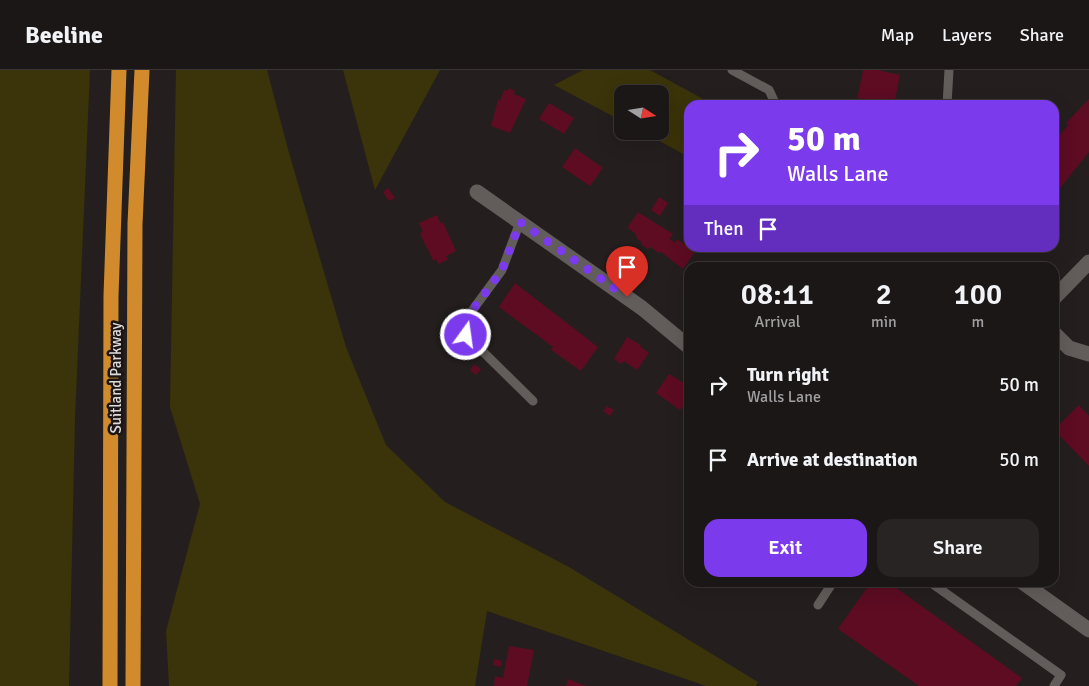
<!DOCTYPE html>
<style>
body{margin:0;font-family:Signika,sans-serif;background:#282423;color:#f1f3f6;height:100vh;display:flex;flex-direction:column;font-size:19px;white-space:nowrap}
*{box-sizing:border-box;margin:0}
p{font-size:16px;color:#a09fa1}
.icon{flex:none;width:28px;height:28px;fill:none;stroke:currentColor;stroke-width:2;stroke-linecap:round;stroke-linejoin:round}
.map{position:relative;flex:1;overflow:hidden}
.drawer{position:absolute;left:684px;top:192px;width:375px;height:325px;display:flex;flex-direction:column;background:#1b1716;border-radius:15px;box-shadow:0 5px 20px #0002,0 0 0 1px #393635}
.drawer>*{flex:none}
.hud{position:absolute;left:684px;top:30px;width:375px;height:152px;border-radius:15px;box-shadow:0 5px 20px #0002,0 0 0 1px #393635;background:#7c3aed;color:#fff;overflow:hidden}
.needle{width:32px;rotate:102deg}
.fabs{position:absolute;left:614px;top:15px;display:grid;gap:10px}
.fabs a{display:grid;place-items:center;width:55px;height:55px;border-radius:10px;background:#1b1716;box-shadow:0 5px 20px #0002,0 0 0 1px #393635;font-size:25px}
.pin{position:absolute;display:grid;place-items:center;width:42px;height:42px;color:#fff;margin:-51px -21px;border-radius:50% 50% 50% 0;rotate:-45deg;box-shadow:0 0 5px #0007}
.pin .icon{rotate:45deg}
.me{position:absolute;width:55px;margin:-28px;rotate:14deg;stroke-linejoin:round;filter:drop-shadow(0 0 4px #0008)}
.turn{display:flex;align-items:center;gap:18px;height:105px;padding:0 20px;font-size:22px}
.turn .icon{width:65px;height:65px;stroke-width:2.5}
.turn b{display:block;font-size:35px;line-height:42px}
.then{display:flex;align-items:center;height:48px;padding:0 20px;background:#0003;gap:10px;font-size:19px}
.eta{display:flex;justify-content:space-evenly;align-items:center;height:85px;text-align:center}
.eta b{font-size:30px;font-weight:600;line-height:35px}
.action{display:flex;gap:10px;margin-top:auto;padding:10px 20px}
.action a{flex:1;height:58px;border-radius:15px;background:#7c3aed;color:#fff;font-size:20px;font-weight:600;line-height:58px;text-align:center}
.action a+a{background:#282423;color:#f1f3f6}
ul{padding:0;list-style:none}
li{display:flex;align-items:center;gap:15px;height:75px;padding:0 20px}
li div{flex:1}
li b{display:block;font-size:19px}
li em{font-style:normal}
header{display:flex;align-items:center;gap:30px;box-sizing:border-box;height:70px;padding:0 25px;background:#1b1716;border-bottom:1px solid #393635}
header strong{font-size:24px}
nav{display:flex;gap:28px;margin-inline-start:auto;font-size:18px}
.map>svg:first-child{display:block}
</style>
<header>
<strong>Beeline</strong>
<nav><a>Map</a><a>Layers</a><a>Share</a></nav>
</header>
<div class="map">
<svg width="1089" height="616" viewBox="0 0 1089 616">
<rect width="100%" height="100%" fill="#241f1e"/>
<path fill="#3b3309" d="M0,0h90l-15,349 -6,267h-69z
M176,0h91l22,83 57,194 40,98 59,57 124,65 189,115 -2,4h-50l-219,-75 -12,75h-306l-3,-55 34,-127 -30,-97z
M343,0h97l-65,120z
M583,0h67l64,35h-25v52l-48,-26h19v-37h-38v27l-68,-36z"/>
<path fill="#5d0c22" d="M863,0h15l22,5 -6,30h-38z
M509,18l6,3 -1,3 12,5 -16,34 -19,-7 7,-26 2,1 4,-11 4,1z
M1089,29v53l-33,41 -2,-1v-50l14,-17 -2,-2z
M549,33l25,15 -10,16 -25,-15z
M575,78l28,20 -13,18 -28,-19z
M388,118l7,10 -6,3 -6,-9z
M659,127l9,6 -8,13 -9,-6z
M638,142l35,22 -3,5 5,4 2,-4 18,13 -12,17 -22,-17 -2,1 -9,-6 -2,2 -7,-5 1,-2 -5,-3 -1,-5 -7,-5 -1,-2z
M437,145l4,9 2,-2 13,29 -10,5 2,4 -10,4 -2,-5 -3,2 -6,-14h-1l-6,-14 3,-1 -4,-9z
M515,213l83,64 -17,24 -30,-21 2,-3 -54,-40z
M627,267l14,8 -1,1 9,7 -12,17 -13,-9 -3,3 -7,-5z
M474,294l7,5 -5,6 -6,-5z
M669,304l20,12 -2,14 2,5 -2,3 -3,-2 -4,4 -24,-17z
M1079,335l10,11v50l-35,-36z
M607,336l7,4 -4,6 -7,-5z
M871,512h17l134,96 -6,8h-97l-81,-57z
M509,576l25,4 -7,36h-33l1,-10 8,2z
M494,589l8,2 -1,6 -8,-2z
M568,609l18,7h-20z"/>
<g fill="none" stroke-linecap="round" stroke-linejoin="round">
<path stroke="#625c5a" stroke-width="9" d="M732,0l37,20 7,15
M947,35l2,-35
M520,152l-18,48 -36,49v16l67,66
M930,512l131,93 -7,11
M818,535l15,-23"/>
<path stroke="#625c5a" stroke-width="15" d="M477,122l165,116 47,39
M1054,228l35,-36
M1054,263l15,15 20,6
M1022,512l67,48"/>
<path stroke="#d18b2c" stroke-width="15" d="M110,616l1,-390 8,-226
M133,616l2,-462 7,-154"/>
</g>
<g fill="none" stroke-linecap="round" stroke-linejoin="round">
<path stroke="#7c3aed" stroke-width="9" stroke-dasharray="0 16.2" d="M466,265v-16l36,-49 18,-48 107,75"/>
</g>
<g text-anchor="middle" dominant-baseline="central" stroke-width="5" stroke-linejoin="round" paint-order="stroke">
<g font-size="15" fill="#dfdbda" stroke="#1b1615">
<text transform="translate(116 308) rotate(-90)">Suitland Parkway</text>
</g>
</g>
</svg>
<div class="fabs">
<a><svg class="needle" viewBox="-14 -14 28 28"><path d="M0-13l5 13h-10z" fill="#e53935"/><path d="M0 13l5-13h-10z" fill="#a09fa1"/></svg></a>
</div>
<div class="pin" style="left:627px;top:227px;background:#d93025"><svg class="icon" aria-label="arrive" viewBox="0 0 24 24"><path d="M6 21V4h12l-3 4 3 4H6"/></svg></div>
<svg class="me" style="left:466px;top:265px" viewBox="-20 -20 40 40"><circle r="17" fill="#7c3aed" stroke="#fff" stroke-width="3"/><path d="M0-11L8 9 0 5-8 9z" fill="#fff"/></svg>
<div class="hud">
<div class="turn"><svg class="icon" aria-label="right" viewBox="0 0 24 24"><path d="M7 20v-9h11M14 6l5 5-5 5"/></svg><div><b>50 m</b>Walls Lane</div></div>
<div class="then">Then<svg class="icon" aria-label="arrive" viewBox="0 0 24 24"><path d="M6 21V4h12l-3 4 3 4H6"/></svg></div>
</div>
<section class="drawer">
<div class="eta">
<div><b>08:11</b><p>Arrival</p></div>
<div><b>2</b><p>min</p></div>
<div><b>100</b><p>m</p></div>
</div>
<ul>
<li><svg class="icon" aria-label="right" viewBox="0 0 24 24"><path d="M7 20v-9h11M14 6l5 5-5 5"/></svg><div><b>Turn right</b><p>Walls Lane</p></div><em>50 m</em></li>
<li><svg class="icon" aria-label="arrive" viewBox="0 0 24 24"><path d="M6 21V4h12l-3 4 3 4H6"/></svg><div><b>Arrive at destination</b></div><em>50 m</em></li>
</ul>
<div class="action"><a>Exit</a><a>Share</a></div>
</section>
</div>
